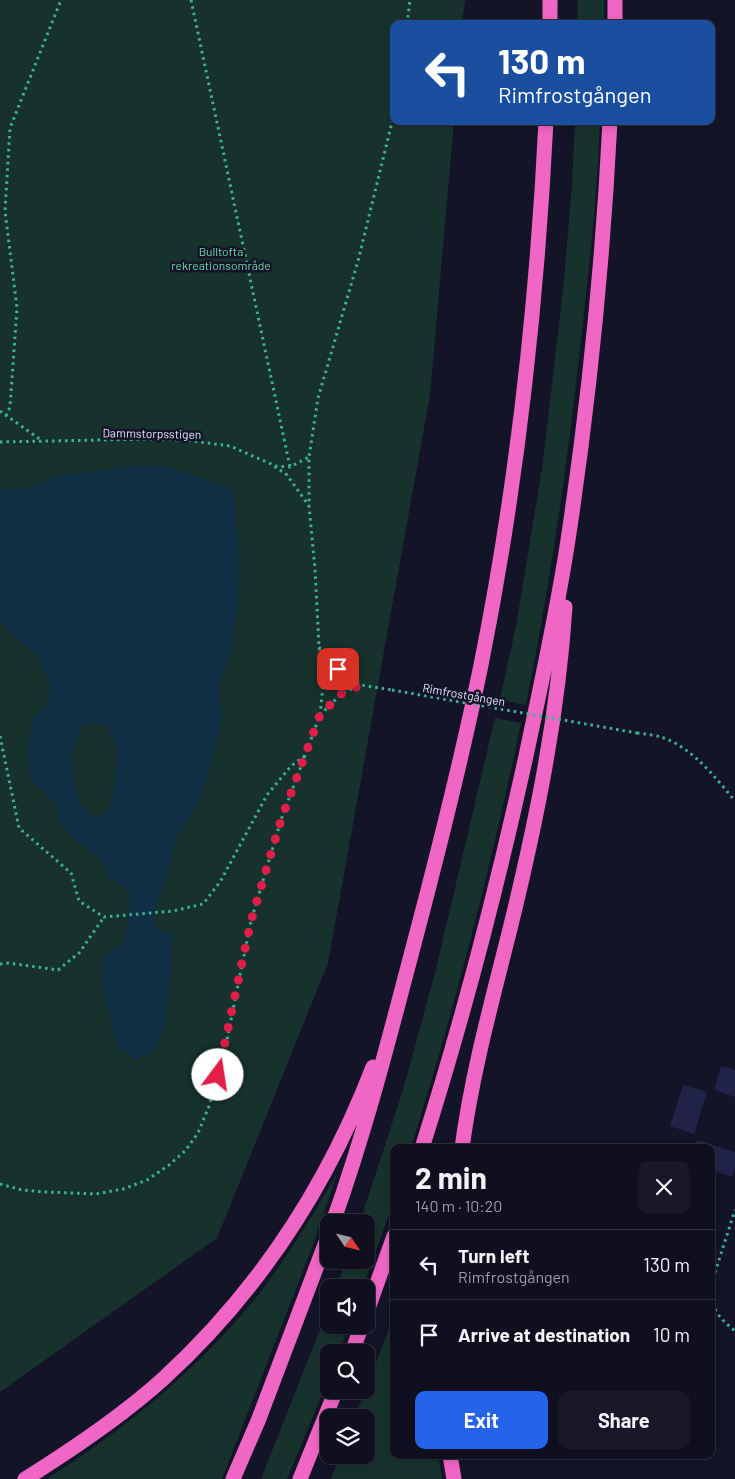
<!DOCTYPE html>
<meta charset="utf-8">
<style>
body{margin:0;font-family:Barlow,sans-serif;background:#181828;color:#f1f3f6;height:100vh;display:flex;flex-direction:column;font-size:19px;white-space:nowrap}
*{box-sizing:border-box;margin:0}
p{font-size:16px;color:#9b9ca4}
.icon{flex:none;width:28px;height:28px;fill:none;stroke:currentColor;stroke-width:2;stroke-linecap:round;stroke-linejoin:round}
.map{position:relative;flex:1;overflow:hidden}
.details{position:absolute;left:390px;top:1144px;width:325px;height:315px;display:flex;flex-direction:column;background:#0f0f1f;border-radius:10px;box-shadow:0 2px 8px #0003,0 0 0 1px #2f2f3d}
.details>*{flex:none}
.hud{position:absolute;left:390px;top:20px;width:325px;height:105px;border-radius:10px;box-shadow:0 2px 8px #0003,0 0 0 1px #2f2f3d;background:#1a4fa0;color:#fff;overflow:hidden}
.needle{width:32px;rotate:125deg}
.tools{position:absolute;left:320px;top:1214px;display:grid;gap:10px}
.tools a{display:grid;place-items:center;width:55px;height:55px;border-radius:10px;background:#0f0f1f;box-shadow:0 2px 8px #0003,0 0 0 1px #2f2f3d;font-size:25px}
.pin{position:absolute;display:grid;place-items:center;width:42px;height:42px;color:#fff;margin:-21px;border-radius:10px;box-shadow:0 2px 8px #0006}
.me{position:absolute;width:55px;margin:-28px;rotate:14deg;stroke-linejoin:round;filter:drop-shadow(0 0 4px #0008)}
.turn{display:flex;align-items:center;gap:18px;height:105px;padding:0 25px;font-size:22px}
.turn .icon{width:65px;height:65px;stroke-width:2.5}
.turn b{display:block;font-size:35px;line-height:42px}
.round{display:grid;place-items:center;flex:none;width:52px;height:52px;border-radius:10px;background:#181828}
.summary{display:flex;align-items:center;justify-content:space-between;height:85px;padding:0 25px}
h1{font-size:30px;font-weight:700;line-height:38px}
.primary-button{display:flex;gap:10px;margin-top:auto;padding:10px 25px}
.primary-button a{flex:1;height:58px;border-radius:10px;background:#2563eb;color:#fff;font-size:20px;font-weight:700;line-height:58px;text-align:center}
.primary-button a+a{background:#181828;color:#f1f3f6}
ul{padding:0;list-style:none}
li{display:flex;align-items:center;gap:15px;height:70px;padding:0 25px;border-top:1px solid #2f2f3d}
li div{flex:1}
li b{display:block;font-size:19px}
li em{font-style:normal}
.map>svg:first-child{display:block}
</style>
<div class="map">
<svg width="735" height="1479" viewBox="0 0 735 1479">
<rect width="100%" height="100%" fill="#141429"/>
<path fill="#17322c" d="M0,0h465l-3,24h-68v97h60l-24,274 -102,568 -111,275 -217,154z
M578,0h26v24h-27z
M575,121h25c-3,80 -12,158 -21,237 -13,117 -30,232 -53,347l-26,-5 16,-74 27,-164 21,-182 8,-95z
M495,718l26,5c-30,143 -66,285 -110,424l-17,1v52l-31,87h-27l10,-27h20v-38h-6l43,-132 33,-121z
M337,1174l-24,71 -91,234h-175c82,-53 158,-115 218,-193 27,-36 49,-74 72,-112z
M329,1307v18h20l-10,27h-10v26l-42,101h-26z
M394,1316v139h44l4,24h-111l9,-24h26v-37l-11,-1z"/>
<path fill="#112f45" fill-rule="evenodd" d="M133,466h33l67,23 6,66 -1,51 -8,50 -11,27 3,35 -12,50 -14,39 -20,31 -10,41 -10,27 -1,21 18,9 -2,37 -7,56 -11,23 -17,7 -18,-10 -16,-64 2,-27 20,-17 5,-29v-23l-21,-11 -7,-19 -25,-18 -17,-20 -2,-17 -26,-23 -4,-32 7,-33 14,-12 2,-21 -13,-28 -25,-20 -12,-13v-132l33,-3 24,-11zM83,724h22l11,19 -1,40 -7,30 -14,4 -14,-14 -7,-25 -2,-23z"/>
<path fill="#212248" d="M721,1066l14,4v27l-21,-7z
M683,1085l24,7 -13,42 -24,-8z
M697,1140l38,12v16l-3,9 -21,-7v-22h-16z"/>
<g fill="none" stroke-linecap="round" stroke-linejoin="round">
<path stroke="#3db191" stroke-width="3" stroke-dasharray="2.5 4" stroke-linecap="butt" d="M191,0l99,467
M407,24l3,-24
M0,411l41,29
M6,416l4,-9 7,-99 -12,-97 5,-83 51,-128
M0,442l154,-3 31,1 45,6 41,18 16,11 22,31
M275,466l15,1 19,-10
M319,647l19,22 23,16 31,5
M320,715l21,-21 20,-9
M637,733c8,1 17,2 24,4 31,10 54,40 74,64
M0,736l19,92 52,45 8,28 25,16 69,-6 30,-7 17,-22 47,-87 24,-29 14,-10
M0,964l8,-1 50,7 21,-17 25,-36
M0,1184l22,6 22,2 52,2 27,-5 24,-9 22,-15 16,-14 13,-18 11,-27 14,-47 28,-138 30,-101 39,-105 3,-30 -4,-39 -4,-77 -6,-63v-49l9,-59 40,-137 36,-147
M711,1285l24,-75
M711,1297c2,15 13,25 24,34"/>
<path stroke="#f066c5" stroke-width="15" d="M550,24v-24
M615,24v-24
M422,1148c41,-129 75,-260 104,-392 15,-72 31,-143 42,-216 21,-139 35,-279 42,-419
M462,1148c10,-75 30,-147 48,-219 26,-106 48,-213 55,-322
M333,1222c33,-92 57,-187 82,-282 24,-91 47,-182 66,-275 36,-179 56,-361 65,-544
M366,1314l28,-78
M352,1352l10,-27
M450,1455l4,24
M25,1479c48,-30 96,-62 138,-100 95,-87 164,-192 210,-312
M233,1479l25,-58 71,-187
M300,1479l36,-89"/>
<path stroke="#3db191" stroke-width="3" stroke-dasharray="2.5 4" stroke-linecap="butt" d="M392,690l245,43"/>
</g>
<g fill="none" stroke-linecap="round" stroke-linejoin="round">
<path stroke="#e11d48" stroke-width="9" stroke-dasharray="0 16.2" d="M218,1075l33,-154 30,-101 39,-105 21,-21 20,-9 -23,-16"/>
</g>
<g text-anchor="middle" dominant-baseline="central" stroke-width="5" stroke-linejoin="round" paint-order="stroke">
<g font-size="12" fill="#71d6a7" stroke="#141429">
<text x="221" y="251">Bulltofta<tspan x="221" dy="14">rekreationsområde</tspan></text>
</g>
<g font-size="12" fill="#dfe2fc" stroke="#141429">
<text transform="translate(152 433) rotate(1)">Dammstorpsstigen</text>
<text transform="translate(464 694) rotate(10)">Rimfrostgången</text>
</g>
</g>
</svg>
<div class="tools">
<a><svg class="needle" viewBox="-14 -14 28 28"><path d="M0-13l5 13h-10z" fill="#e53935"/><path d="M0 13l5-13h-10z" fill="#9b9ca4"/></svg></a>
<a><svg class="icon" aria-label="sound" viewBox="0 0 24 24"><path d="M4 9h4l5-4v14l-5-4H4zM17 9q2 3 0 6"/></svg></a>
<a><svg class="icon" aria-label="search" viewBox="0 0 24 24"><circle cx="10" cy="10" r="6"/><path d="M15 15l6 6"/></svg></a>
<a><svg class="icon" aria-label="layers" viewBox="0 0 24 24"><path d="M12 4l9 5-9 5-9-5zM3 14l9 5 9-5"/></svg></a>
</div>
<div class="pin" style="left:338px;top:669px;background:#d93025"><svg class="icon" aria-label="arrive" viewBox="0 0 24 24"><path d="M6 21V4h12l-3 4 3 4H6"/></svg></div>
<svg class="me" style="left:218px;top:1075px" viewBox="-20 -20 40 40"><circle r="19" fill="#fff"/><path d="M0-13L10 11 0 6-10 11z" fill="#e11d48"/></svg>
<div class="hud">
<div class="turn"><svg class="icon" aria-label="left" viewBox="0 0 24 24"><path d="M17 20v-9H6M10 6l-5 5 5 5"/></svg><div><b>130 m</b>Rimfrostgången</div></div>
</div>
<section class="details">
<div class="summary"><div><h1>2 min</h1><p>140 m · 10:20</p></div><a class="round"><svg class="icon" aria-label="close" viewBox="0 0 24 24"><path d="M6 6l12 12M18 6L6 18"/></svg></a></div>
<ul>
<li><svg class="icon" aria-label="left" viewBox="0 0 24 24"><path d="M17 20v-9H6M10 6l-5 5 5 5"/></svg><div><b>Turn left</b><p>Rimfrostgången</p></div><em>130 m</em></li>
<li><svg class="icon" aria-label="arrive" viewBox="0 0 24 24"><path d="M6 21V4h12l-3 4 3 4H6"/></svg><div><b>Arrive at destination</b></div><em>10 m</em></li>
</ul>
<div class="primary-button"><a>Exit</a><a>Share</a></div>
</section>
</div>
